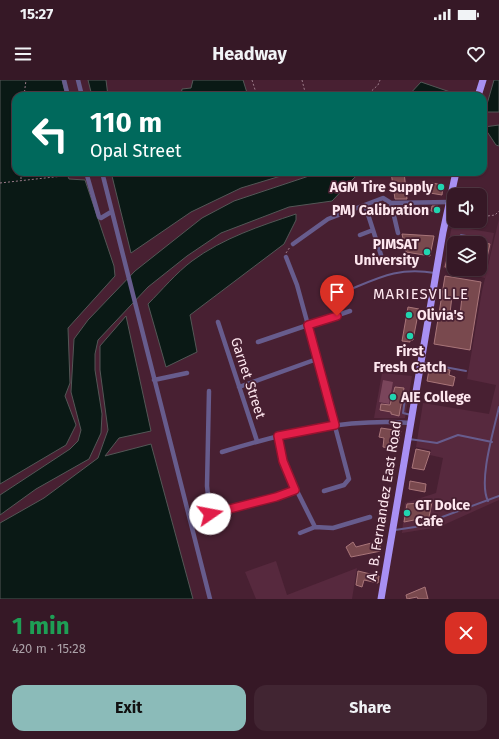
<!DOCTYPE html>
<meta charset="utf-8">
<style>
body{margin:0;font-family:"Fira Sans",sans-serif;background:#412532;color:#f1f3f6;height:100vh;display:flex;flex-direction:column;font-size:15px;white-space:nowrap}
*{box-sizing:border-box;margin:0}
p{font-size:13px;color:#aaa0a7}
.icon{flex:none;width:22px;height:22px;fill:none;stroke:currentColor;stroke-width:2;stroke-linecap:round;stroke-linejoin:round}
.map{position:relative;height:519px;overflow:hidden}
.drawer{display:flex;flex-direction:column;background:#361826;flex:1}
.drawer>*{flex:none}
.banner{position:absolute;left:12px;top:12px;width:475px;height:84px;border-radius:12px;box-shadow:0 1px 3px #0004,0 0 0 1px #503743;background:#00695c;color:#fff;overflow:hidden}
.buttons{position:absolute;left:447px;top:108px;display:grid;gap:8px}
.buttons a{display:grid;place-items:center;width:40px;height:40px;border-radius:8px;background:#361826;box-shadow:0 1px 3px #0004,0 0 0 1px #503743;font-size:20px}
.pin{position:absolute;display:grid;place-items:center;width:34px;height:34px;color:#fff;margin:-41px -17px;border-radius:50% 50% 50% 0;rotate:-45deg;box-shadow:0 0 4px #0007}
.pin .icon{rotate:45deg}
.me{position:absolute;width:44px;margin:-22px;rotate:78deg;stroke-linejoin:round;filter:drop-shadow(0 0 3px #0008)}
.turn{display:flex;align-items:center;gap:14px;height:84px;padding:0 12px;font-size:18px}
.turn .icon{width:52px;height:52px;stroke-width:2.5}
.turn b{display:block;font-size:28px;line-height:34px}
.round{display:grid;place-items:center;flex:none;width:42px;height:42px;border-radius:12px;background:#412532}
.headline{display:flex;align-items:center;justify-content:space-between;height:68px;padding:0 12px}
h1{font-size:24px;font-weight:700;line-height:30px;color:#1e9e55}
.primary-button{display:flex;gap:8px;margin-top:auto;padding:8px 12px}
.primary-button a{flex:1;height:46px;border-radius:12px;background:#8bbbb9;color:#111;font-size:16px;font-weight:700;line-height:46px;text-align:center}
.primary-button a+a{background:#412532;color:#f1f3f6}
.status{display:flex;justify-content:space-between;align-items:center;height:28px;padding:0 20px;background:#361826;direction:ltr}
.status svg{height:11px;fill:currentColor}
header{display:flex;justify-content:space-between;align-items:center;height:52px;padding:0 12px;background:#361826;font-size:18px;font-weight:700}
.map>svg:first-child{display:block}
</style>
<div class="status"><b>15:27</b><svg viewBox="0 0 49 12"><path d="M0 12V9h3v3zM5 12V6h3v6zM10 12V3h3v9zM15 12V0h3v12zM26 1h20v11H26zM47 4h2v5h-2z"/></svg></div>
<header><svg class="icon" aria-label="menu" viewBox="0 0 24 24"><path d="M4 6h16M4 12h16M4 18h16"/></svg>Headway<svg class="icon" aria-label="heart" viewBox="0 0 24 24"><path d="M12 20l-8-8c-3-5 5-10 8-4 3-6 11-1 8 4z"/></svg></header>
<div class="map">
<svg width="499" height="519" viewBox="0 0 499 519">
<rect width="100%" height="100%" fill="#482032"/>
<path fill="#57293e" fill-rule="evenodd" d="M499,139v281l-60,27 -37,6 3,-30 31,-10 7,-35 -13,-3 1,-5 -15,-3 7,-44 66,11 7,-29 -29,-6 15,-88z
M452,146l42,7 -9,45 -42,-10zM454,163h26v26h-26z
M382,293l30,3 -7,42h-31z
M276,481l11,34 70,-27 -5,31h-96l-11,-27z"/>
<path fill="#7a455b" d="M383,300l10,2 -4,22 -10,-2z"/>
<path fill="#0a1915" stroke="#535756" d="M0,0h62l4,16h-50v76h50l3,7 16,1 29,86 1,10 -47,52 2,55 -5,13 11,29 -10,20 -66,39z
M88,0h18l2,16h-16z
M193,0h50l5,16h-67l1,-7 9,-1z
M494,0h5v32h-16v-9l4,1z
M421,2l41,14h-54z
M499,45v21l-3,-1 -12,-18z
M111,92h183l-53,16 -50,24 -60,41z
M321,92h40l-7,6 -22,23 -43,6 -68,26 -34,23 -39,31 -50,53 -3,14v16l7,44 -1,19 -12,26 -53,30 -36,26v-20l70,-46 8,-8 3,-11 -10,-38 3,-53 14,-19 47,-49 67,-53 32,-17z
M296,134v6l-12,24 -94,71 7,37 -31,15 -18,-63c14,-14 28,-31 44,-43 31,-23 68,-35 104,-47z
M126,236l25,115 -32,7 -14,18 46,-12 42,155h-193v-76l44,-25 54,-40 10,-28 -8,-60v-24z"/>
<path fill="#79494e" stroke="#a97579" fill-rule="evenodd" d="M391,92h13l3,27h-12z
M432,103l11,2 -1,10 -12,-2z
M432,126h6l-1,6 -6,-1z
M402,154l32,2 -4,20 -24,-4z
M462,158l15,3v2h-16z
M480,162l10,2 -5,22 -5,-1z
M454,171v17l-9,-1 3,-12z
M445,196l36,6 -11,68 -36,-6zM452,216l10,1 -2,18 -10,-2z
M408,227l11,2 -6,31h-3v2l-8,-1z
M433,287l17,3 -1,5 6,2 -2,9 -26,-5 2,-11z
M395,307l9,1 -5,28 -8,-2v-2l-11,-2 1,-6 9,1z
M381,348l20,3 -5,18 -13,-2 1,-9 -5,-1z
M416,369l14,3 -6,18 -12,-2z
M410,401l16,3 -1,8 -16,-3z
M432,422l-3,15 -25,5 3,-18z
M379,461l2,10 -30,6 -5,-10 7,-5 3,5z
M358,491l21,5 -1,7 -14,-3 -2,7 -6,-2z
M425,507l3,12h-10l-1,-2 -10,2 -1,-4z"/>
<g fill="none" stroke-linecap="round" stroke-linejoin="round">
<path stroke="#9c7c8a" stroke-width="1" stroke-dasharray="2 2" stroke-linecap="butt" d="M252,0l5,16
M302,0l4,16
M24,16l2,-16
M366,16l12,-11 2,-5
M21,99v-7
M0,103l63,-7
M480,137l15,-2 4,-4
M286,173l4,-6"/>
<path stroke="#675c8d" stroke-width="2" d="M461,155l20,4
M339,214c36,-14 56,-28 96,-21
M423,283l43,8
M406,312l-3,21 8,2
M409,359l28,4 21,-8 34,7
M488,421c-10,-20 6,-71 11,-94
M395,450l20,-3 84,-31"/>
<path stroke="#675c8d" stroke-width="4.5" d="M64,0l4,16
M78,0l4,16
M86,92l13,45 2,1 10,-6
M102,92l108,427
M68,94v-2
M391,123l7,30
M360,155l13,-5 -8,-25
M293,164l35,-25 55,-21 8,5 58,-1
M371,181l9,-3 1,-3 -8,-25
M218,242l39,119
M258,262l50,-17 -11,-40 -11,-28
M154,300l33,-7
M239,307l78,-28
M209,311l-2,95 3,28
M278,356l9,35 28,56
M222,372c61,-19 125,-34 189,-29
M324,411l20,-6 5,-6 -41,-154 42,-14
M190,437l46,-9 59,-18
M300,453l15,-6 18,1 37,-11"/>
<path stroke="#a890f3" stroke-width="7" d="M478,16l5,-16
M381,519l62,-367 13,-60"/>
</g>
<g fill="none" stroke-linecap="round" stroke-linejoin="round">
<g stroke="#92132f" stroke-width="10">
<path id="route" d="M210,434l66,-17 19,-7 -12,-29 -5,-25 57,-11 -27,-100 29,-9"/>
</g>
<use href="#route" stroke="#e11d48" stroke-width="7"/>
</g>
<g fill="#21d5b0" stroke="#482032" stroke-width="1.5">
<circle cx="441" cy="107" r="4"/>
<circle cx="437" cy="130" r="4"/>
<circle cx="427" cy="172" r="4"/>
<circle cx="409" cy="235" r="4"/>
<circle cx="410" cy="256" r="4"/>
<circle cx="393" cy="317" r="4"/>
<circle cx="407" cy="433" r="4"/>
</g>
<g text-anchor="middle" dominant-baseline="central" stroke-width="3.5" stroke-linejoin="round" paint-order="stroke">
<g font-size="14" font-weight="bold" fill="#fee7ef" stroke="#482032" text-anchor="end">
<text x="433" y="107">AGM Tire Supply</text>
<text x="429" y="130">PMJ Calibration</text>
<text x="419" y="164">PIMSAT<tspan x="419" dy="16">University</tspan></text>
<text x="417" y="235" text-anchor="start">Olivia's</text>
<text x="410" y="271" text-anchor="middle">First<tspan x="410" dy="16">Fresh Catch</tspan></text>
<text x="401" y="317" text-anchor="start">AIE College</text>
<text x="415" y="425" text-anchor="start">GT Dolce<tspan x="415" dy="16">Cafe</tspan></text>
</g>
<g font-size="14" fill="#fee7ef" stroke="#482032">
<text transform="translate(248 298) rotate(72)">Garnet Street</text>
<text transform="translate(384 421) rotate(-81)">A. B. Fernandez East Road</text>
</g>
<g font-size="15" letter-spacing="1" fill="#fee7ef" stroke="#482032">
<text x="421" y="214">MARIESVILLE</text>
</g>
</g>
</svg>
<div class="buttons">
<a><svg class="icon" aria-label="sound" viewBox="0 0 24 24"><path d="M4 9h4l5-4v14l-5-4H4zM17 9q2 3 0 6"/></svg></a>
<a><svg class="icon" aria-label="layers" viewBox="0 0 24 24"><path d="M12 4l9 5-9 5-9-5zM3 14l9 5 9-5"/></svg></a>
</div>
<div class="pin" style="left:337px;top:236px;background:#d93025"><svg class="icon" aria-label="arrive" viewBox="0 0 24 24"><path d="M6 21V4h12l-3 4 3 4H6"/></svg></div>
<svg class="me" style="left:210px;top:434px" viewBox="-20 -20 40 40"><circle r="19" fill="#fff"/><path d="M0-13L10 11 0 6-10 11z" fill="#e11d48"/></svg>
<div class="banner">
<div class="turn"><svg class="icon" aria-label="left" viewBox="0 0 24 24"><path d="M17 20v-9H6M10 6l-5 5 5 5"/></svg><div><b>110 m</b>Opal Street</div></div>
</div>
</div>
<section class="drawer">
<div class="headline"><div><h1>1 min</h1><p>420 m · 15:28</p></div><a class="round" style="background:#d93025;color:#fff"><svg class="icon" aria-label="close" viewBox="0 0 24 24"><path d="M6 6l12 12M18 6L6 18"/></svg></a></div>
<div class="primary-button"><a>Exit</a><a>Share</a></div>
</section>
